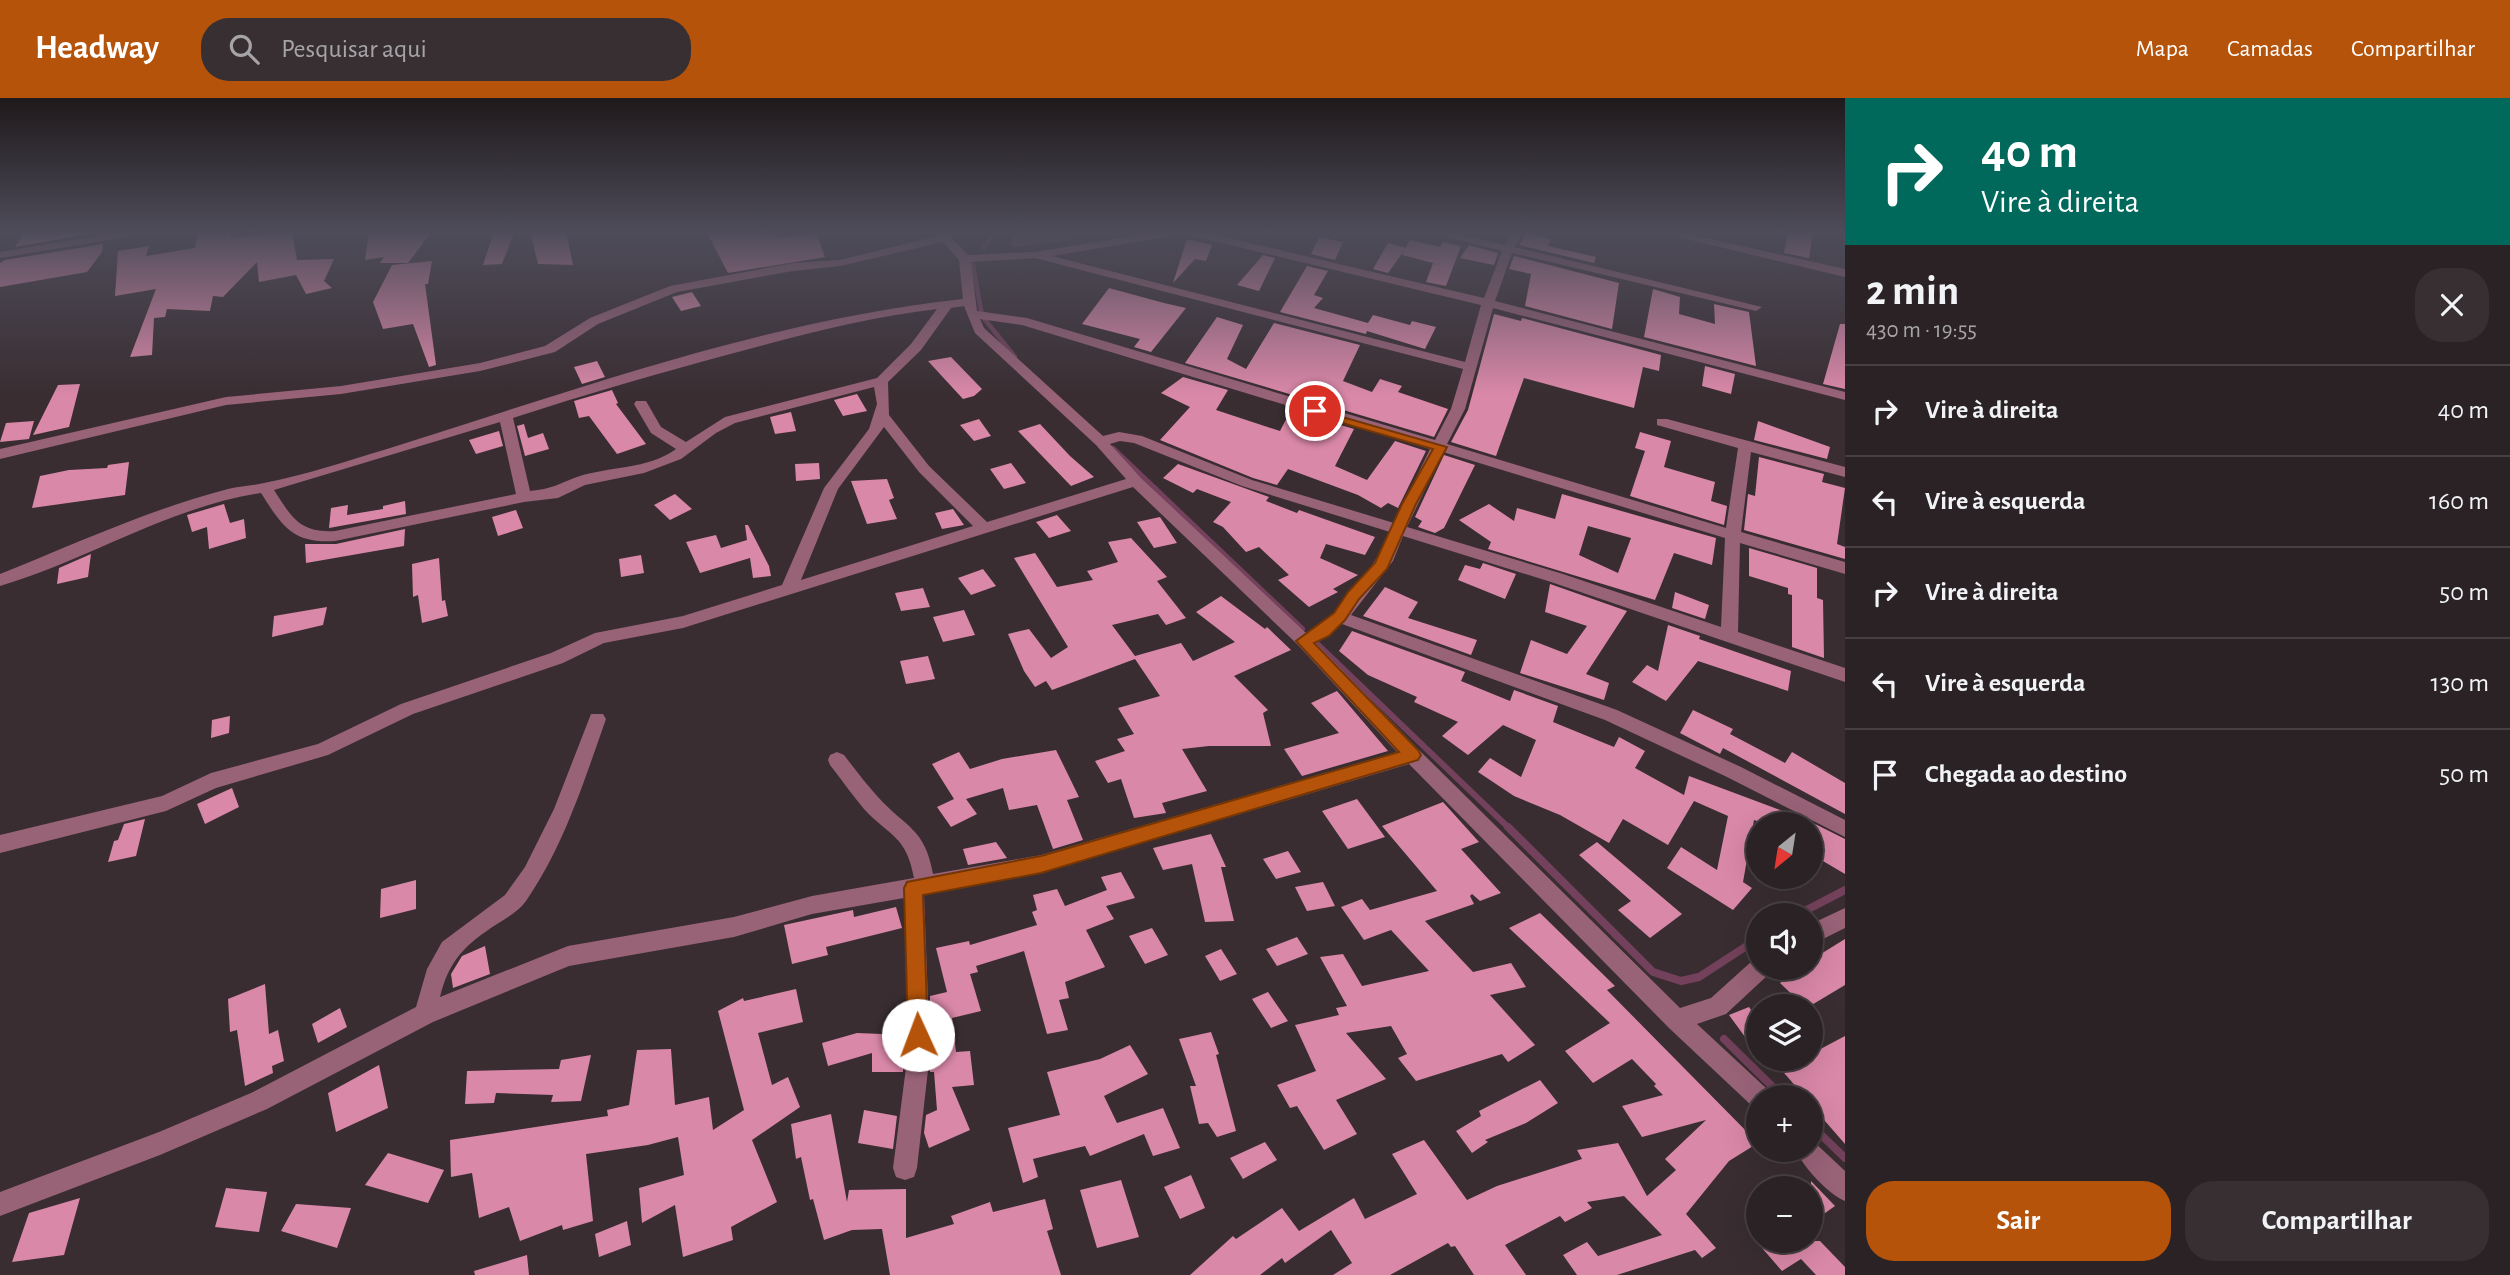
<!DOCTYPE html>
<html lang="pt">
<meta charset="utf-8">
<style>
body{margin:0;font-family:"Alegreya Sans",sans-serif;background:#372f32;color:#f1f3f6;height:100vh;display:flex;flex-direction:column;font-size:26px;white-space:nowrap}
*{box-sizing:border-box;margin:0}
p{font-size:23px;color:#a6a4a7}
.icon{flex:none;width:38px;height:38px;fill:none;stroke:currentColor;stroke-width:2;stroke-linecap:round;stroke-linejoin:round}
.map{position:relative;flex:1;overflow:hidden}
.side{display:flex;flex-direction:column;background:#2b2225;width:665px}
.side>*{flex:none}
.banner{background:#00695c;color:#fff;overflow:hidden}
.needle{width:46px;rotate:210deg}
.fabs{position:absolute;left:1746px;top:714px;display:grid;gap:14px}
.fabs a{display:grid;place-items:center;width:77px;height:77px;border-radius:50%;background:#2b2225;box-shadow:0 7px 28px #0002,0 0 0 2px #473f42;font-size:35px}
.pin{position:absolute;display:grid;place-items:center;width:60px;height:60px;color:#fff;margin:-30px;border:4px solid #fff;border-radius:50%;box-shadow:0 2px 7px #0007}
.me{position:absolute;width:77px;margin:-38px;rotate:358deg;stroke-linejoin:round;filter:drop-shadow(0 0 5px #0008)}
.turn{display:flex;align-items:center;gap:24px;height:147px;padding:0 21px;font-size:32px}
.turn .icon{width:91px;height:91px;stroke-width:2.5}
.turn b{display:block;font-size:49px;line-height:60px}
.round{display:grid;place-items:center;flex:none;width:74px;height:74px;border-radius:28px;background:#372f32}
.head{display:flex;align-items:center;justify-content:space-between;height:119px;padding:0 21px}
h1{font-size:42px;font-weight:700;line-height:52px}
.primary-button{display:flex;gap:14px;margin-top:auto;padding:14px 21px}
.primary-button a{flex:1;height:80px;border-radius:28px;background:#b45309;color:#fff;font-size:28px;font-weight:700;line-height:80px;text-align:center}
.primary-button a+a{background:#372f32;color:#f1f3f6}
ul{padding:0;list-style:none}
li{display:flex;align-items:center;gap:21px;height:91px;padding:0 21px;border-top:2px solid #473f42}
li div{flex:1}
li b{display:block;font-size:26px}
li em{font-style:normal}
header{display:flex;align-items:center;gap:42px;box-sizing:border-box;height:98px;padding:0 35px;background:#b45309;color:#fff}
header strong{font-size:33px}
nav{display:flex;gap:38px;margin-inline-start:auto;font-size:24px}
.search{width:490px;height:63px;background:#372f32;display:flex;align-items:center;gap:18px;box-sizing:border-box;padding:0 24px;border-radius:28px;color:#a6a4a7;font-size:26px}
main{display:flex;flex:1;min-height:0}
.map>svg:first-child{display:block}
</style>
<header>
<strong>Headway</strong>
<div class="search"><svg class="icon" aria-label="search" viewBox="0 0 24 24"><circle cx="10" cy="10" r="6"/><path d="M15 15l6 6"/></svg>Pesquisar aqui</div>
<nav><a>Mapa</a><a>Camadas</a><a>Compartilhar</a></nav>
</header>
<main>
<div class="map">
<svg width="1845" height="1177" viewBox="0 0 1845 1177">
<rect width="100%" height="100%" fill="#392d31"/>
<path fill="#704154" d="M1017,133h64l5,6 -72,11 -5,-4z"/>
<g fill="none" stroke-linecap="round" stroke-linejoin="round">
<path stroke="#73415b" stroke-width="4.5" d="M984,150l12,-17
M973,167l9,51 33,41
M1113,350l43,41"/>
<path stroke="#73415b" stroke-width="6" d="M1154,390l148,141
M1312,541l198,190"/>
<path stroke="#73415b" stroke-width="8" d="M1508,729l145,145 28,9 18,-4 60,-39
M1797,817l48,-25
M1724,941l59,58
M1811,1027l34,33"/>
</g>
<path fill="#da88a8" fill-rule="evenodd" d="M26,133h80l-91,16z
M213,133h18v7l61,-7 5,29 37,-1 -10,22 8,7 -26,6 -10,-19 -37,7 -2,-20 -34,35 -10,-1 -3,15 -43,-2 -2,8 -11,1 -2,37 -22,2 26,-68 -41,7 3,-45 31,-5 -3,10 49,-8 3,-14z
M494,133h21l-13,33 -19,1z
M530,133h36l7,34 -35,-1z
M706,133h67l3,7 40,-5 9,24 -97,16z
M1788,133h25l-4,27 -25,-5z
M369,135l61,1 -22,29h-28l4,-6 -19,3z
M1526,135l25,6 -3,7 48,11 -2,6 -75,-18z
M1319,139l24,5 -8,18 -24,-6z
M1187,141l25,6 -6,16 -11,-2 -22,24z
M1410,142l30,7 3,-5 18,4 -15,40 -20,-4 7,-19 -31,-8z
M1388,145l18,5 -18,25 -15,-4z
M103,146l-1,8 -15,20 -87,15v-24l5,-3z
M1469,147l29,8 -4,12 -34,-7z
M1263,157l12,3 -16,33 -22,-6z
M1514,158l105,27 -7,46 -87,-23 6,-32 -22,-5z
M432,163l-4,23h-3l11,81 -7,2 -16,-43 -30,5 -10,-27 19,-37z
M1307,168l21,5 -14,24 9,3 -9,10 54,15 5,-8 37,10 2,-4 24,6 -11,22 -58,-18 -1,3 -86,-22z
M1109,190l55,15 22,5 -35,44 -17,-5 6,-8 -58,-15z
M1653,191l27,8 -1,17 36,10 -1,-20 35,8 7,54 -112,-29z
M692,194l9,14 -20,5 -9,-14z
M1494,216l27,7 1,-3 139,37 -2,16 -16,-4 -9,41 -110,-30 -28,78 -45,-14 17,-32z
M1217,219l26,8 -16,34 19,10 28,-46 86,22 -17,36 29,11 8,-13 22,7 -4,6 50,17 -14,28 -249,-74z
M1840,226h5v65l-22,-5z
M951,259l31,32 -8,7 -11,3 -35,-38z
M597,263l8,16 -23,7 -8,-17z
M1705,268l30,8 -4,20 -29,-8z
M1183,279l45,13 -12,20 64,21 11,-21 63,19 -19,37 32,14 28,-39 31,10 -28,57 -10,-5 -7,5 -23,-13 -70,-26 -11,16 -24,-7 -93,-38 30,-33 -29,-14z
M80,286l-11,43 -36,8 25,-50z
M612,292l6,13 -2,1 30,40 -29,10 -28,-38 -10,2 -5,-17z
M857,296l10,17 -24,5 -9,-16z
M791,314l5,19 -21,3 -5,-17z
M979,321l12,17 -17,5 -14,-16z
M34,323l-5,18 -29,3 6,-19z
M1758,323l72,26 -3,12 -73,-19z
M524,326l4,14 15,-5 6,16 -24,7 -8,-30z
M1040,326l30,32 24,21 -23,9 -53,-55z
M499,333l4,15 -27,8 -7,-14z
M1640,334l31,9 -7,26 51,15 -4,19 16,5 -3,19 -94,-29 15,-45 -10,-3z
M1444,357l31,10 -31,63 -9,5 -17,-6 4,-6 -7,-4z
M1759,359l65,17 -2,8 23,6 -8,56 8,3v12l-101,-29 4,-36 7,2z
M129,364l-4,33 -93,13 8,-32 29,-6 38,-2 1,-3z
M819,365l1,16 -24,2 -1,-17z
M1011,365l15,20 -22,6 -14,-20z
M1178,366l91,33 -3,4 31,12 2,-3 76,27 -10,18 -39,-11 -6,14 38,17 -25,14 5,3 -29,15 -31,-27 11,-5 -30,-28 -13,5 -23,-25 -10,-5 18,-20 -34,-13 -4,4 -30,-15z
M887,381l7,19 -5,2 8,19 -30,5 -16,-43z
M675,396l17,15 -22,11 -16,-15z
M1562,396l154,44 -4,27 -38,-12 -19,47 -167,-51 3,-7 -32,-22 30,-16 25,17 3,-13 38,11zM1588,428l43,12 -13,35 -39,-18z
M405,403l1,13 -77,14 2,-20 17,-3 -1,10 36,-6v-3z
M224,406l6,19 14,-4 2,19 -37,11 -2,-22 -15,5 -5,-17z
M953,411l11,16 -22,4 -7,-16z
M516,412l7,18 -25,8 -6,-19z
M1057,417l14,16 -22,7 -13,-16z
M1160,419l17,26 -23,5 -17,-26z
M745,427h3l21,41 2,10 -18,2 -3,-20 -50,15 -14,-31 30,-7 5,13 26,-8z
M405,431l-1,17 -98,17 -1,-19h31z
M1131,440l36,39 -10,4 29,37 -20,7 -8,-11 -46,11 23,31 46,-13 12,18 42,-19 -39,-30 25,-16 44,33 2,-2 24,23 -57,26 34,34 -5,3 8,33h-62l-27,3 25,42 -45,12 4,10 -32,5 -13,-39 -13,4 -13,-22 30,-10 -8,-12 17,-5 -16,-26 42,-12 -25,-37 -83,31 -6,-9 -11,6 -11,-16 -16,-37 21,-5 22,29 17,-11 -54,-89 21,-5 22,34 36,-7 -6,-9 31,-9 -10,-20z
M1749,450l68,20v30l6,2 1,58 -32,-11v-52l-4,-1v-6l-39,-12z
M91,456l-3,23 -31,7 2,-16z
M641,457l3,18 -23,4 -2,-18z
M439,460l3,43 3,-1 3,16 -26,7 -4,-28 -5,2 -1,-33z
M1483,465l33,11 -11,25 -47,-19 7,-15 15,4z
M983,471l13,17 -25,9 -13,-17z
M1550,486l77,27 -41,63 23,9 -5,17 -84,-27 11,-33 36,14 20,-28 -42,-14z
M1385,489l33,15 -10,16 69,22 -6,15 -108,-39z
M923,490l7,19 -29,4 -6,-18z
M1675,494l34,13 -4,14 -33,-11z
M327,509l-4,18 -51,12 2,-21z
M964,512l11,25 -32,7 -10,-25z
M1668,527l32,11 -1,3 92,32 -3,20 -90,-30 -32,40 -34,-19 15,-17 11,6z
M1352,533l113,41 -4,9 49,20 4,-11 44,16 -5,16 61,25 5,-10 26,14 -10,17 49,27 5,-19 118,44 38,19v35l-34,-20v-30h-46l-11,-4 -11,62 9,6 -19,22 -66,-42 14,-21 36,23 11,-54 -34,-15 -26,44 -45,-26 -14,24 -49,-28 -46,-19 -36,-24 12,-14 31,19 15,-37 -33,-15 -35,30 -26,-19 16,-14 -44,-20 3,-5 -49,-22 -29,-24z
M928,558l7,23 -29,5 -6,-23z
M1337,593l51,60 -86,25 -18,-27 55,-16 -28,-30z
M1693,612l40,19 -3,5 55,29 7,-11 53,31v31l-122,-66 -3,6 -40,-21z
M230,618l-1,17 -18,5 1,-18z
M1056,652l23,47 -12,3 16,40 -30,9 -16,-44 -28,5 -6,-22 -37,11 11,15 -26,13 -14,-20 17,-8 -22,-35 27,-12 11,17 32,-10z
M232,690l7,19 -34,17 -8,-20z
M1357,701l28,38 -37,12 -26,-38z
M1443,704l36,40 -18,7 40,44 -21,8 -8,-7 -2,2 4,8 -49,17 48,51 38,-9 15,24 -36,8 45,50 -27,17 -6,-8 -86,27 -18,-23 9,-4 -16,-28 -45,7 40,46 -50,21 21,34 -33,16 -27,-44 -7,2 -13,-23 39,-14 -21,-46 44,-10 -3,-7 11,-2 -27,-49 23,-3 19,32 67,-15 -38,-41 -27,10 -23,-33 21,-8 8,11 67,-19 -55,-65z
M145,721l-9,37 -28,6 6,-21 4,-1 6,-16z
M1211,736l15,33h-5l13,54 -29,1 -13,-58 -29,6 -10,-22z
M996,744l11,16 -39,7 -5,-16z
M1597,744l85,72 -32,24 -32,-28 13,-9 -52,-46z
M1288,753l13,21 -25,7 -13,-20z
M1121,774l14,26 -29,8 8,13 -28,11 19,37 -40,15 4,16 -10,2 9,30 -21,4 -23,-83 -48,15 2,6 -8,2 11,37 -29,7 4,34 14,-1 4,34 -22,2 18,43 -41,18 -5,-15 2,-18 11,-5 -3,-38h-4v-76l17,-4 -11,-44 33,-7 1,4 67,-20 -5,-13 5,-2 -4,-15 24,-6 8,17 42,-16 -6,-13z
M416,782v29l-36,9 1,-29z
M1323,784l12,24 -28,5 -12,-24z
M896,809l6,21 -76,19 2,8 -36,9 -8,-39 69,-15 1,7z
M1540,815l75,73 -8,4 151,153 -29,18 -43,53 30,34 -14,10 -7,-8 -78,25h-40l-14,-20 24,-13 11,14 64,-21 -38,-39 -37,6 5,6 -27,14 -5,-6 -55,29 21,30h-52l-19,-29 -4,1 -3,-4 -58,32h-57l19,-12 -21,-33 -46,33 -3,-5 -22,17h-70l43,-39 3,3 46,-31 17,23 55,-33 11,21 52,-25 -25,-40 32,-14 43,60 30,-14 85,-27 -5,-9 41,-7 29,53 29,-26 -11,-11 41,-39 -64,17 -20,-31 41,-11 -9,-9 2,-2 -24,-25 -39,24 -28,-32 45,-28 -101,-95z
M1152,830l16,27 -23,9 -16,-28z
M1297,839l11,17 -31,12 -11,-17z
M1845,841v46l-35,21h-6l-24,-23 24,-15h7v-8z
M485,848l5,28 -37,14 -2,-14 11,-18z
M1221,851l16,25 -17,7 -15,-25z
M265,886l4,50 9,-4 6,31 -12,5 1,7 -28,13 -8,-56 -7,2 -2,-33z
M796,891l7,33 -45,11 14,52 16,-8 12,30 -48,33 25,62 -46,25 2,13 -50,17 -8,-52 -33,18 -3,-35 45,-13 -6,-38 -30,8 -62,9 7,67 -30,9 -1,-5 -42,16 -11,-34 -30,11 -7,-45 -21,4 -1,-37 158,-24 -1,-6 22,-5 8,-55 34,-1 4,56 34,-8 4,33 31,-20 -26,-99 25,-13 1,3z
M1268,894l20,29 -17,7 -19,-29z
M1749,909l10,14v35l-30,-41z
M340,910l7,19 -29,16 -6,-19z
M1211,934l8,22 -3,1 20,76 -19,6 -9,-14 -9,1 -9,-38h6l-17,-47z
M857,935l48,2 -2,37h-31v-19l-44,13 -6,-23z
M1845,938v108l-34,-39v-8h-6l-33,-38h39v-5z
M1130,947l18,29 -44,22 13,27 46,-15 17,40 -27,8 -9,-22 -54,22 -5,-10 -52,13 5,18 -15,6 -15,-55 52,-13 -13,-43 53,-13z
M591,957l-10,46 -30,1 2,-7 -57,-2 -2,10 -29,1 2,-33 92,-2 2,-9z
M379,967l9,43 -52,24 -8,-39z
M1540,982l18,23 -32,20 -41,17 3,2 -16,11 -16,-22 25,-15 -2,-5z
M864,1012l33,6 -4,33 -35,-6z
M831,1016l16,88 2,-12 57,-1v49l48,-14 -3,-8 39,-14 3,10 52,-13 8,30 -6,2 14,44h-171l-8,-46 -30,1 -28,10 -11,-41 -3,1 -9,-43 -5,2 -5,-35z
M1265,1044l12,18 -34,19 -13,-21z
M388,1055l56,17 -16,33 -63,-18z
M1191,1077l14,33 -25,11 -16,-32z
M1121,1082l18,57 -42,11 -17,-58z
M1811,1083l24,25 -24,17z
M226,1090l41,4 -8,40 -44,-5z
M80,1100l-16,57 -52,7 17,-49z
M296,1106l55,4 -14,40 -56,-17z
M627,1123l4,24 -32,12 -4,-23z
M1756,1143h64l25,26v8h-29l-15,-16 -19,12z
M527,1157l2,20h-54l-1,-4z"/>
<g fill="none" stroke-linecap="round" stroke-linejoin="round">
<path fill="#986277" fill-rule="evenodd" d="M126,133h27l-6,3 -147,24v-6z
M933,133h12l23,24 67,-3 127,-21h36l286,67 18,-47 -79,-20h21l61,14 7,-14h12l-9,16 247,60 -6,4 -244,-58 -17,48 350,91v8l-352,-92 -28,101 -18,35 279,84 12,-80 -81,-23v-6h10l178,48v10l-94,-25 -10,80 104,30v12l-105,-31 -2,89 107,36v14l-294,-100 -148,-46 -10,25 -42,54 266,95 124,57 104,53v17l-118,-60 -122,-57 -263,-96 -13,12 -13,7 103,107 261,258 31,-10 41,-37 7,-3v10h12l-3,7 -42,39 -29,10 70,65 3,8h-11v11l-8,-3 -82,-77 -260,-264 -368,109 -117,22 6,157 -13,116 -3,9 -9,3 -9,-3 -3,-9 15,-116 -4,-154 -92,16 -78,23 -165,29 -136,56 -166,87 -107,46 -160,61v-24l159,-60 92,-39 165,-86 11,-38 15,-27 63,-47 20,-28 29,-58 37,-95h12l3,5c-22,62 -42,127 -80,182 -7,10 -18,16 -29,23 -32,21 -48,36 -57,73l128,-51 166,-29 78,-21 102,-18c-8,-43 -24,-41 -50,-69 -12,-14 -22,-29 -34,-44l-2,-5 2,-5 7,-3 7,3c11,14 22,29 34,42 28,31 47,31 55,77l108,-19 356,-103 -99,-107 -165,-158 -450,141 -79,15 -41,20 -150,51 -85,41 -112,33 -50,23 -166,42v-18l162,-39 49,-23 107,-29 83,-40 150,-51 44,-20 88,-17 99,-31 42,-97 45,-59 8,-25 -3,-17 -139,36 -19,10 -35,26 -37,14 -59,12 -27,13 -34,4 -189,39c-42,3 -53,-15 -74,-48 -92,14 -173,67 -261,93v-12c75,-30 150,-65 228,-85 12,-3 24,-3 36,-6 41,-8 83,-22 123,-34 188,-59 380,-129 576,-150l-4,-39 -16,-18 -103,24 -47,5 -116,21 -79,32 -43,28 -75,19 -139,23 -115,11 -226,54v-10l226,-52 115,-11 139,-23 65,-17 45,-28 80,-32 123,-23 47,-3 97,-24zM1184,136l297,71 -16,57 -413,-106zM1035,160l428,111 -12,40 -16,31 -408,-122 -50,-7 -6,-49zM964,208l11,27 121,112 30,34 -139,43 -58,-56 -40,-51 -1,-33 33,-32 30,-42zM937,211l-26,35 -34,34 -152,39 -39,25 -25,-15 -15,-26h-10l-2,3 17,29 25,16c-29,21 -67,17 -99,28 -19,7 -25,12 -47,14l-17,-73c73,-24 147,-45 221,-65 67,-18 134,-36 203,-44zM980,221l42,6 408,124 -36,74 -142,-43 -110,-44 -23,-4 -16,4 -119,-108zM500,324l16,72 -181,37c-35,2 -43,-13 -61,-41zM884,329l35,45 54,54 -172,54 37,-91zM1120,343l14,2 108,43 148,46c-15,34 -50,85 -84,101l-165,-155 -31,-34zM1443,354l282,86 -4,89 -158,-53 -156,-47z
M1653,133h21l171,38v8z
M1845,810v20l-34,17v-21z
M1811,1041l34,32v30c-17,-7 -42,-34 -49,-51h15z"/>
</g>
<linearGradient id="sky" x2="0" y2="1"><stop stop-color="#1f191b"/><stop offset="0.45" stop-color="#4e4c5a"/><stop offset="1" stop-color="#4e4c5a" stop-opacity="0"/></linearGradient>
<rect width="1845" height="298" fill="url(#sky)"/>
<path fill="#b45309" stroke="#753606" stroke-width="2" d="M1311,310l136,39 -31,57 -29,65 -28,30 -14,21 -16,16 -15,7 104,107 3,5 -3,5 -377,113 -118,22 5,140 -3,7 -7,3 -7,-3 -3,-7 -4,-147 3,-6 134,-26 358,-104 -103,-111 38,-28 14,-21 27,-29 27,-59 31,-55 -122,-35z"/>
</svg>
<div class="fabs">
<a><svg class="needle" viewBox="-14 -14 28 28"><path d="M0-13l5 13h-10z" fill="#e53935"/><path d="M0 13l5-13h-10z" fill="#a6a4a7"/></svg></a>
<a><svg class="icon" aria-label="sound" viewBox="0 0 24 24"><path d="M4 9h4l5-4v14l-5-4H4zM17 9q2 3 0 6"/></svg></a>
<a><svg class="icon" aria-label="layers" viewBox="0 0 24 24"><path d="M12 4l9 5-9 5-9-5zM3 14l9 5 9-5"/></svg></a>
<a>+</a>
<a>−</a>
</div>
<div class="pin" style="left:1315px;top:313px;background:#d93025"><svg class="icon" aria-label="arrive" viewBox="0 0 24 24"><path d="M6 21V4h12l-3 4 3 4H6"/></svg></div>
<svg class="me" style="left:918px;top:937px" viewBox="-20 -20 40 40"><circle r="19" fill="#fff"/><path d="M0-13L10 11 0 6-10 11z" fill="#b45309"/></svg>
</div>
<section class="side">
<div class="banner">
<div class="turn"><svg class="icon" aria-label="right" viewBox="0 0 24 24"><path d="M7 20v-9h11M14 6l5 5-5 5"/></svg><div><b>40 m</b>Vire à direita</div></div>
</div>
<div class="head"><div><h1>2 min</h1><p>430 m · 19:55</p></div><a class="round"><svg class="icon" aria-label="close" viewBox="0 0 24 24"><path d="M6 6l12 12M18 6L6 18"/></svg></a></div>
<ul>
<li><svg class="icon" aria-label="right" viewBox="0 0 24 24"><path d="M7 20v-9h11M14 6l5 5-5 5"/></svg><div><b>Vire à direita</b></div><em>40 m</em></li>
<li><svg class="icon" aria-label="left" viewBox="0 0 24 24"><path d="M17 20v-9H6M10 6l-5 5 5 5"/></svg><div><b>Vire à esquerda</b></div><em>160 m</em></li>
<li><svg class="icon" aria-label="right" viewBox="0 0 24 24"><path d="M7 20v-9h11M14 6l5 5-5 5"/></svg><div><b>Vire à direita</b></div><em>50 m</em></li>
<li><svg class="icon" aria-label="left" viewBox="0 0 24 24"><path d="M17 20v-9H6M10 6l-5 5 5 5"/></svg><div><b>Vire à esquerda</b></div><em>130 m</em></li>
<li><svg class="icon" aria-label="arrive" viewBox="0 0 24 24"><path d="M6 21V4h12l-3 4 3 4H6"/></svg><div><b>Chegada ao destino</b></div><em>50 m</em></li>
</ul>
<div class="primary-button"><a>Sair</a><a>Compartilhar</a></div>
</section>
</main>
